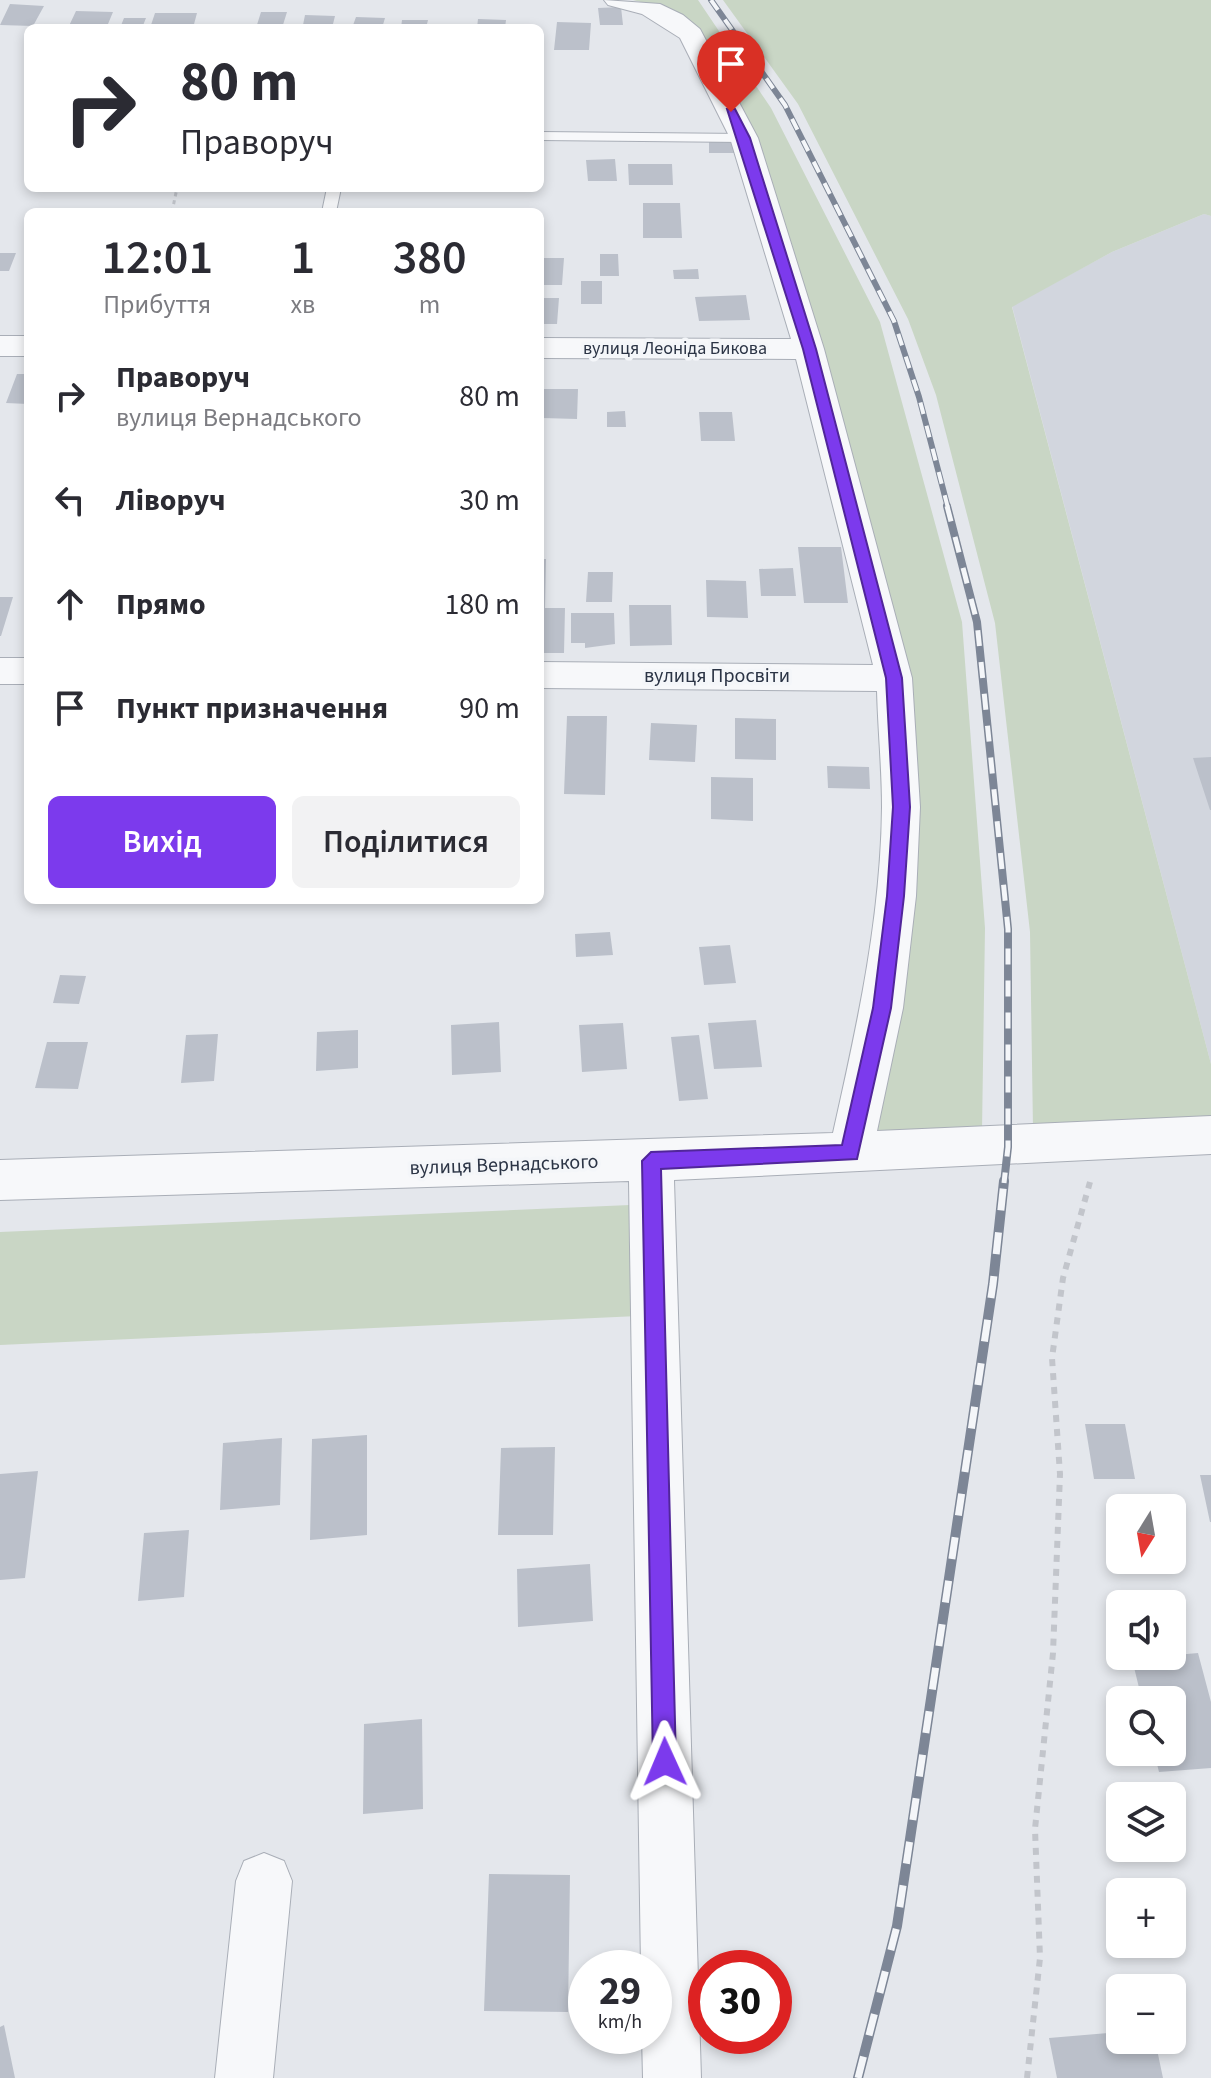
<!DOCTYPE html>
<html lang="uk">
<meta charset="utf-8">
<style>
body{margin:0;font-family:"Source Sans 3",sans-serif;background:#f2f2f3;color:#2b2b33;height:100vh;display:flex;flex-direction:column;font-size:30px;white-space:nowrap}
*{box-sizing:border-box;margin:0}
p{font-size:26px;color:#7c7c81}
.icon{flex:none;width:44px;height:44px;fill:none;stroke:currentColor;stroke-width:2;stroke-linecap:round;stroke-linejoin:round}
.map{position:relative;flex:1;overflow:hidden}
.sheet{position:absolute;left:24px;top:208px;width:520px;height:696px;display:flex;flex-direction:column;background:#fff;border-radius:12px;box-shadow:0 4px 12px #0003}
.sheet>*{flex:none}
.banner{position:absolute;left:24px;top:24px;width:520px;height:168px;border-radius:12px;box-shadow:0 4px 12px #0003;background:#fff;color:#2b2b33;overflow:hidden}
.needle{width:52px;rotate:191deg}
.fabs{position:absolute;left:1106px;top:1494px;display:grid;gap:16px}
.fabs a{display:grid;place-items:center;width:80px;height:80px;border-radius:12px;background:#fff;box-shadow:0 4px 12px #0003;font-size:40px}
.speed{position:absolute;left:568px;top:1950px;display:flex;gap:16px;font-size:40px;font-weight:700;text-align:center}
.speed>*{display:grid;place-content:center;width:104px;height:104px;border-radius:50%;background:#fff;box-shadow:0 4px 12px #0003;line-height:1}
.speed small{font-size:20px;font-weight:400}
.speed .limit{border:12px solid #d22;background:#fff;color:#111}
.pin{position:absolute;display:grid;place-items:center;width:68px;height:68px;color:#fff;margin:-82px -34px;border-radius:50% 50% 50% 0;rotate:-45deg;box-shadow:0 0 8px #0007}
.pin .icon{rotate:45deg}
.me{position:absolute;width:88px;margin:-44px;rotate:359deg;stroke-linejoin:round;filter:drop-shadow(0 0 6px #0008)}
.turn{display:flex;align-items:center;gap:28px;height:168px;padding:0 24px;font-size:36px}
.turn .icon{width:104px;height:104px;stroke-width:2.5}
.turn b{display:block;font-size:56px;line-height:68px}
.eta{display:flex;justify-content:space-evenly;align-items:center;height:136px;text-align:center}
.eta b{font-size:48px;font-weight:600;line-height:56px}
.primary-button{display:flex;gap:16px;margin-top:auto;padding:16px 24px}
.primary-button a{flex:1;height:92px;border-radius:12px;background:#7c3aed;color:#fff;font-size:32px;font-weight:600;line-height:92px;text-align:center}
.primary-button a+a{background:#f2f2f3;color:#2b2b33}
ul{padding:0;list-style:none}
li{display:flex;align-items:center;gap:24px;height:104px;padding:0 24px}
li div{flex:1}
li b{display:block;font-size:30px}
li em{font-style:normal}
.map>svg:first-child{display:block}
</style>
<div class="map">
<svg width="1211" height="2078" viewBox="0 0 1211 2078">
<rect width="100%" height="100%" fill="#e4e7ec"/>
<path fill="#d2d6de" d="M1204,214l7,2v848l-199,-758 100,-54z"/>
<path fill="#c9d6c5" d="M633,0h65l73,108 109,214 82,300 23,306 -3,203 -118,6 45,-330 -93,-461 -123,-316 -36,-24z
M723,0h488v216l-7,-2 -92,38 -100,55 199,757v55l-178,10 -3,-197 -35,-309 -59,-228 -28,-76 -110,-215z
M630,1205l8,111 -638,29v-113z"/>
<path fill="#bbc0ca" d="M10,4l34,2 -11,20 -33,-1z
M621,7l2,18h-23l-2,-17z
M76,11l37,1 -5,12 -40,4z
M261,12h26l-5,16h-26z
M155,13h42l-4,15h-43z
M305,15l30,1 -3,12h-37l8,-3z
M356,17l29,1 -3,10h-30z
M124,18h22l-4,10h-22z
M478,19l28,1 -1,8h-28z
M402,20h26l-2,8h-25z
M557,22l34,1 -2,27h-35z
M709,142h28l1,11h-29z
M615,159l2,22h-29l-2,-21z
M628,164h44l1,21h-44z
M643,203h37l2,35h-39z
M0,253h16l-7,18h-9z
M600,254h18l1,22h-19z
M544,258h20l-2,27h-21z
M698,269l1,10h-25l-1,-9z
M581,281h21v23h-21z
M746,295l4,25 -51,1 -4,-24z
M540,298h19l-2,26h-17z
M17,374h11v30l-22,-1z
M544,389h34l-1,30 -35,-1z
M625,411l1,16h-19v-15z
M699,412h33l3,29h-34z
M798,547h43l7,56h-44z
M540,559h6l-1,49h20l-1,45h-24z
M793,568l3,28h-35l-2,-27z
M588,572h25l-1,30h-26z
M706,580l40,1 2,37 -41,-1z
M0,597h13l-12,39h-1z
M629,605h42l1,40 -42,1z
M571,613h43l1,31 -30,4v-5h-14z
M567,716h40l-2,79 -41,-1z
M735,718l41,1v41l-41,-1z
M651,723l46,2 -2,37 -46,-2z
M1211,757v53h-1l-17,-52z
M827,766l42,1 1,22 -42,-1z
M711,777l42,1v43l-42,-2z
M610,932l3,23 -37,2 -1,-23z
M730,945l6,38 -32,2 -5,-38z
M60,975l26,1 -7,28 -26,-1z
M756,1020l6,47 -48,2 -6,-46z
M499,1022l2,50 -49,3 -1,-50z
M623,1023l4,46 -45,3 -3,-47z
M358,1030v38l-42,3 1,-39z
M218,1034l-4,47 -33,2 5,-48z
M699,1035l9,64 -29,2 -8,-64z
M47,1042h41l-10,47 -43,-1z
M1085,1424h40l10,55h-41z
M367,1435v100l-57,5 2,-101z
M282,1438l-2,67 -60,5 3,-67z
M555,1447l-2,88h-55l3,-87z
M38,1471l-13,107 -25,2v-106z
M1200,1475h11v47h-1z
M189,1530l-5,67 -46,4 6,-68z
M590,1564l3,57 -75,6 -1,-58z
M1198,1653l13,49v66l-52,4 -5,-20h18v-52h-30l-10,-41z
M422,1719l1,90 -60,5 1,-90z
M489,1874l81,1 -2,137 -84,-1z
M4,2025l11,53h-15v-51z
M1120,2032v8h35l8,38h-106l-8,-40z"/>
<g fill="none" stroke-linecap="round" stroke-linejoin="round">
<g stroke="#a9aeb7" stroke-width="2">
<path id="service" d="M540,132l204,2 7,4 -7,4 -204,-2z
M327,188h14l-5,24h-14z"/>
</g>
<g stroke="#a9aeb7" stroke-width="2">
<path id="minor" d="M604,0l56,4 23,11 17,14 58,109 66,211 88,329 8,129 -4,89 -13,112 -26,123 334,-15v38l-537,26 27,898h-58l-1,-42h12v-68h-13l-12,-787 -629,19v-40l833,-27c24,-107 48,-215 49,-326 0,-38 -4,-77 -5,-116l-337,-3v-26l333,3 -77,-306 -256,-1v-20l251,1 -61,-201 -50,-100 -38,-24 -34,-9z
M0,336h28v20h-28z
M0,658h28v26h-28z
M264,1853l20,8 8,20 -19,197h-58l21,-197 8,-20z"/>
</g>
<path stroke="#c2c5cb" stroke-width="3" stroke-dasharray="4 4" stroke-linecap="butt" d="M172,212l5,-24"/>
<path stroke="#c2c5cb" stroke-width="6" stroke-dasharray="7 7" stroke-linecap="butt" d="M1027,2078l13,-120 -5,-129 18,-176 7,-179 -8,-116 11,-80 27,-96"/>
<use href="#service" fill="#f7f8fa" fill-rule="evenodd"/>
<use href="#minor" fill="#f7f8fa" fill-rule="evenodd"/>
<g stroke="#7d8696" stroke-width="6">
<path id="rail-far2" d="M711,0l74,105 109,216 25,76 29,111"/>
</g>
<g stroke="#7d8696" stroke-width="8">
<path id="rail-far1" d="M947,506l30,116 31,307v218l-4,36"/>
</g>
<g stroke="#7d8696" stroke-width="10">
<path id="rail" d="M858,2078l39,-152 96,-642 11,-103"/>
</g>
<use href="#rail-far2" stroke="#f4f6f9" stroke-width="4" stroke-dasharray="12" stroke-linecap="butt"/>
<use href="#rail-far1" stroke="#f4f6f9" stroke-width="5" stroke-dasharray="16" stroke-linecap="butt"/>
<use href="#rail" stroke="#f4f6f9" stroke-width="7" stroke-dasharray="22" stroke-linecap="butt"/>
</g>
<path fill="#7c3aed" stroke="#51269a" stroke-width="2" d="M727,109h8l15,29 66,211 86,329 8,129 -6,89 -13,112 -34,151 -196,10 15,593 -3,8 -8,3 -8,-3 -4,-8 -11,-601 9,-9 191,-7 31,-137 14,-112 6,-89 -7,-129 -83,-329z"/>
<g text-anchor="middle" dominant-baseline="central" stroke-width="7" stroke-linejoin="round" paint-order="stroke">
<g font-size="18" fill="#2b3445" stroke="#f4f6f9">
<text x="675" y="348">вулиця Леоніда Бикова</text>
</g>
<g font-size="20" fill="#2b3445" stroke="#f4f6f9">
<text x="717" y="676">вулиця Просвіти</text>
<text transform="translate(504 1165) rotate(-2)">вулиця Вернадського</text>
</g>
</g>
</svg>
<div class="fabs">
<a><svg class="needle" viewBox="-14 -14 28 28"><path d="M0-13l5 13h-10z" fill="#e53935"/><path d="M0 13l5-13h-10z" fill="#7c7c81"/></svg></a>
<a><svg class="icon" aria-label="sound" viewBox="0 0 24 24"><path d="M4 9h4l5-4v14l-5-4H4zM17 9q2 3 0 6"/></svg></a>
<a><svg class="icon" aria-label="search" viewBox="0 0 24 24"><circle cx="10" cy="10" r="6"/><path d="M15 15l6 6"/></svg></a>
<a><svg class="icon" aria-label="layers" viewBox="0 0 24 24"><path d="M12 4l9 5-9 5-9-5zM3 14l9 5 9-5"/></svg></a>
<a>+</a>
<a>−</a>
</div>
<div class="speed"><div>29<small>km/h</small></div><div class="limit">30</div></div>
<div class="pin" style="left:731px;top:112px;background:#d93025"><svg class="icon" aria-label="arrive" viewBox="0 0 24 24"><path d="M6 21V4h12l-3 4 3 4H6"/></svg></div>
<svg class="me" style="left:665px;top:1762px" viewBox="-20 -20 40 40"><path d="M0-17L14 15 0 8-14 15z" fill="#7c3aed" stroke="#fff" stroke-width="4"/></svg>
<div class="banner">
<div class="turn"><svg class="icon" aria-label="right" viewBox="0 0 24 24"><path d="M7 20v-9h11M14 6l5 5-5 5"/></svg><div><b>80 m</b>Праворуч</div></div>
</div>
<section class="sheet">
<div class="eta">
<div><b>12:01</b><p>Прибуття</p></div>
<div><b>1</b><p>хв</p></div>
<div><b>380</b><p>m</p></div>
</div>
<ul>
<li><svg class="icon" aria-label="right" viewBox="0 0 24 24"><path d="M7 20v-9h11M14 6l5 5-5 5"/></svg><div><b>Праворуч</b><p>вулиця Вернадського</p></div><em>80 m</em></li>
<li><svg class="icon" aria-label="left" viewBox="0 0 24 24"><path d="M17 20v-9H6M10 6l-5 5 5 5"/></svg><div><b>Ліворуч</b></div><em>30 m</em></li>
<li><svg class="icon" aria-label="ahead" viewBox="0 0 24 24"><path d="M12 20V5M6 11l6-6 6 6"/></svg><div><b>Прямо</b></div><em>180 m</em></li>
<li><svg class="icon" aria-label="arrive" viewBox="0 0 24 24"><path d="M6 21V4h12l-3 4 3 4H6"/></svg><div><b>Пункт призначення</b></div><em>90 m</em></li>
</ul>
<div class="primary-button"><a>Вихід</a><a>Поділитися</a></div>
</section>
</div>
